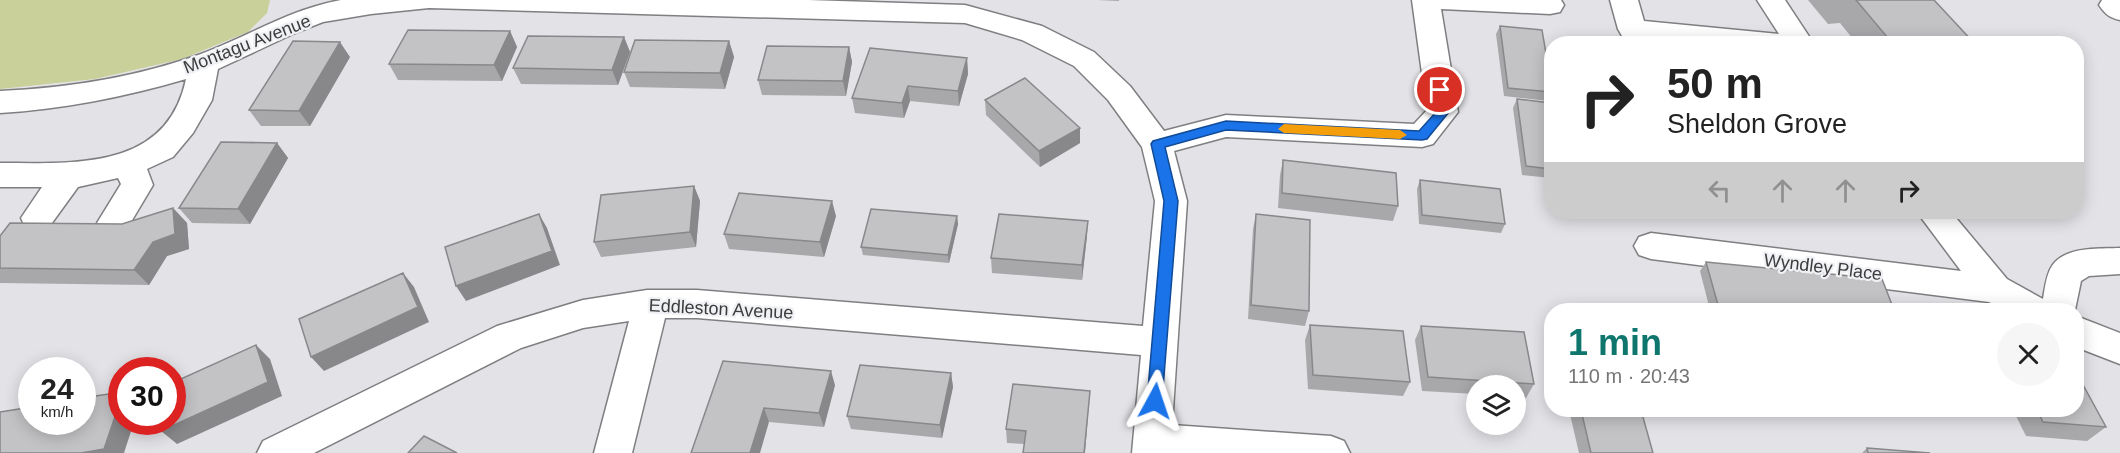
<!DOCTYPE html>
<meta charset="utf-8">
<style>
body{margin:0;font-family:Arial,sans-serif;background:#f6f6f6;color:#222;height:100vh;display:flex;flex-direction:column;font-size:22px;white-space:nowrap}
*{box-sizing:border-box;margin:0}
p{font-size:20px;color:#767676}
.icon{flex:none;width:33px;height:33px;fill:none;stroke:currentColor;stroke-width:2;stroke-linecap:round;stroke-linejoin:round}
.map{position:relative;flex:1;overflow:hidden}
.panel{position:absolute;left:1544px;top:303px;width:540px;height:114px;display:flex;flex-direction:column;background:#fff;border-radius:24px;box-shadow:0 3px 15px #0003}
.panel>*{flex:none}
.guide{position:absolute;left:1544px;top:36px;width:540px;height:183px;border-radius:24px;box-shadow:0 3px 15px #0003;background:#fff;color:#222;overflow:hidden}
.fabs{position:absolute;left:1466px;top:375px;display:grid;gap:12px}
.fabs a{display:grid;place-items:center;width:60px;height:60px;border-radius:50%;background:#fff;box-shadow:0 3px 15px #0003;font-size:30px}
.speed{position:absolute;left:18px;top:357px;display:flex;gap:12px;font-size:30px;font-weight:700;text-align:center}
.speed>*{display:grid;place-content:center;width:78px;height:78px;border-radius:50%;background:#fff;box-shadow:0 3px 15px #0003;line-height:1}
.speed small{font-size:15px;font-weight:400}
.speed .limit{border:9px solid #d22;background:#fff;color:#111}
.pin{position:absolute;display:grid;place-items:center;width:51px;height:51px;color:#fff;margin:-26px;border:3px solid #fff;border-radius:50%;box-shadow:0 2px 6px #0007}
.me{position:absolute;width:66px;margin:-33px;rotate:5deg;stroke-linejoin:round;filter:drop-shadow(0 0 4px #0008)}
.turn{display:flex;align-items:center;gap:21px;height:126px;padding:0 24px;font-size:27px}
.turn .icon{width:78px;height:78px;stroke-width:2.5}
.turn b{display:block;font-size:42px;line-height:51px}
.lanes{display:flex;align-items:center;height:57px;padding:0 24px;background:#0003;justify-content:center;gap:30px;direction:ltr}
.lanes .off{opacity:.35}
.round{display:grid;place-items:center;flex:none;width:63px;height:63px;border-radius:32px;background:#f6f6f6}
.headline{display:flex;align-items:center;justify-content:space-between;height:102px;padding:0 24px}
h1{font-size:36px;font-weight:700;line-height:45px;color:#0f766e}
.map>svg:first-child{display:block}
</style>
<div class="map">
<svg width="2120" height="453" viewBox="0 0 2120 453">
<rect width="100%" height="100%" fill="#e3e3e7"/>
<path fill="#c9d099" d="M0,0h270l-3,13 -19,19 -66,27 -87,20 -95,10z"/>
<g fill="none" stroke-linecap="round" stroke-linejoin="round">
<g stroke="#7f7f82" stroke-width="3">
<path id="minor" d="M341,0h467l157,5 77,21 52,26 36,34 34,45 62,-16 188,9 13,-14 -15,-110h149l3,5 -4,7 -10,2 -109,-5 17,103 -25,32 -11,3 -196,-10 -52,14 13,50 -15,224 159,11 13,5 6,12h-218l9,-98 -444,-37h-32l-33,135h-38l35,-132 -46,7 -62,20 -207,105h-57l6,-12 234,-115 86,-26 64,-10h50l446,36 12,-125 -13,-54 -34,-47 -34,-34 -52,-26 -57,-17 -536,-15 -58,6 -48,8 -28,11 -77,36 -6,31 -19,33 -20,24 -26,12 6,16 -28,47 -12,4 -12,-4 -4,-9 24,-39 -3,-6 -40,9 -29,40 -12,4 -12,-4 -4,-9 21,-31h-42v-24c74,0 167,8 186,-84 -61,18 -122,30 -186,34v-22c68,-3 137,-14 201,-37 49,-18 86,-44 140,-54z
M1610,0h28l6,21 135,13 -22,-34h28l29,44c-57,0 -139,7 -192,-8l-4,-7z
M2102,0h18v20c-10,-2 -15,-6 -21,-15z
M1917,212h34l56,67 36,20c2,-11 3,-24 9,-33 13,-20 47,-17 68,-18v26l-31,2 -8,5 -6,29h-71l-15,-8 -338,-43 -12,-4 -5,-9 5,-9 12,-4 310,38z
M2076,316l44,17v31l-44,-17z"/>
</g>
<use href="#minor" fill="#fff" fill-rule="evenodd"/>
</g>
<path fill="#a8a8aa" d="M1097,0h22v1z
M1808,0h126l41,44h-118l-17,-21 -12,1z
M1500,26l51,57v12l-3,6 -44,-5 -8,-62z
M510,31l7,16 -15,34 -104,-1 -9,-16z
M624,37l6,15 -12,33 -97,-1 -8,-16z
M729,41l5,16 -9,32 -95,-2 -6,-15z
M849,47l3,15 -6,34 -84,-1 -4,-15z
M350,57l-40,69h-49l-12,-16z
M967,58l1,16 -9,32 -49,-5 -6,17 -49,-5 -3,-15z
M1517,99l34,4v75l-29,-3 -9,-67z
M985,100l95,43 -40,24 -54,-52z
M277,143l11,15 -38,66 -58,-1 -13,-15z
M1283,160l115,46 -5,15 -115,-13 2,-33z
M1420,180l85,44 -4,9 -82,-9 -2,-35z
M694,186l6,15 -4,46 -95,10 -7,-15z
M173,208l14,15 2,26 -22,7 -18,29 -149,-2v-47l122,-12z
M1256,214l53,97 -4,15 -57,-7 5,-90z
M836,216l-12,41 -95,-8 -5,-15z
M957,216l1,8 -9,39 -86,-8 -2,-8z
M1087,236l-5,44 -90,-7 -1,-15z
M1706,262l188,48h-184l-10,-39z
M1310,325l100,57 -7,14 -95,-7 -3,-49z
M1421,326l113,58 -8,14 -11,-1v-11h-39v8l-54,-3 -7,-51z
M723,361l112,24 -11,42 -55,-5z
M951,373l2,14 -11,51 -91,-9 -4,-13z
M1090,405l-65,39 -18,-1 -1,-14z
M1569,410h72l12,43h-74z
M2013,410h63l30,17 -19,14 -61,-5z
M1867,448l63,5h-68z"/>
<path fill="#88888b" d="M510,31l7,16 -15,34 -8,-16z
M624,37l6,15 -12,33 -6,-15z
M729,41l5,16 -9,32 -5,-16z
M340,42l10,15 -40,69 -11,-15z
M849,47l3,15 -6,34 -3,-15z
M967,58l1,16 -9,32 -1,-15z
M908,86l2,15 -6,17 -2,-15z
M1080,128v15l-40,24 -1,-16z
M277,143l11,15 -38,66 -12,-15z
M694,186l6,15 -4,46 -6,-15z
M832,201l4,15 -12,41 -4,-15z
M173,208l14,15 2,26 -22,7 -18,29 -15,-15z
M539,214l8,14 13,37 -94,36 -10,-15z
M957,216l1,8 -9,39 -1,-8z
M1088,221l-1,15 -5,44v-15z
M403,273l11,14 15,35 -105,49 -13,-14z
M256,345l14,14 12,37 -105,48 -16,-13z
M831,371l4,14 -11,42 -5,-14z
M951,373l2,14 -11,51 -2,-13z
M1090,391l-5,62h-1z
M122,396v26h12l-10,31h-43z
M764,408l5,14 -9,31h-10z"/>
<path fill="#c3c3c6" stroke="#88888b" stroke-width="1.5" d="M1856,0h78l41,44h-82z
M1500,26l42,4 9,53v9l-43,-4z
M408,30l102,1 -16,34 -105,-1z
M528,36l96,1 -12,33 -99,-2z
M635,40l94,1 -9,32 -96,-1z
M293,41l47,1 -41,69 -50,-1z
M767,46l82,1 -6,34 -85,-1z
M870,48l97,10 -9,33 -50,-5 -6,17 -50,-5z
M1025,78l55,50 -41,23 -54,-51z
M1517,99l34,4v66l-25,-3z
M221,142l56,1 -39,66 -59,-1z
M1283,160l113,13 2,33 -116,-13z
M1420,180l80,9 5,35 -83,-9z
M694,186l-4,46 -96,10 7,-47z
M739,193l93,8 -12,41 -96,-8z
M173,208l2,26 -22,8 -19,28 -134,-2v-32l10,-13 112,1z
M871,209l86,7 -9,39 -87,-8z
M539,214l13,37 -96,35 -11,-39z
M999,214l89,7 -6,44 -91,-7z
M1256,214l54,6 -1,91 -58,-6z
M1706,262l176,17 12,31h-122l-54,-5z
M403,273l15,34 -107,50 -12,-38z
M1310,325l93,6 7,51 -97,-7z
M1421,326l103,6 10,52 -106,-7z
M256,345l12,37 -107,49 -2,-9h13v-39z
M723,361l108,10 -12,42 -55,-5 -14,45h-59z
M860,365l91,8 -11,52 -93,-9z
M2076,372l30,55 -63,-5 -6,-12h39z
M1013,384l77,7 -6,62h-61l3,-22 -20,-2z
M122,392v4l-18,53 -23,4h-81v-41l32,-5v15h50v-24z
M1581,410h60l12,43h-62z
M424,436l33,17h-49z
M1867,448l63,5h-62z"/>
<path fill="#1a73e8" stroke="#114b97" stroke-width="1.5" d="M1440,85l6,5 3,22 -22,27 -5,1 -196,-10 -61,17 13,54 -16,200 -2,5 -5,2 -6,-2 -2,-5 17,-200 -13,-57 2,-3 73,-20 193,10 18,-20 -3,-21z"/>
<path fill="#f59e0b" d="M1284,124l116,6 7,5 -7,4 -116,-6 -6,-4z"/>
<g text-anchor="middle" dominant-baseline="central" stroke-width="4.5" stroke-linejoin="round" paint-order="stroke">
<g font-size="18" fill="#3c3c3d" stroke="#f0f1f4">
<text transform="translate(247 44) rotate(-21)">Montagu Avenue</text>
<text transform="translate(1823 267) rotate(7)">Wyndley Place</text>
<text transform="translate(721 309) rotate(3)">Eddleston Avenue</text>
</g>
</g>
</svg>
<div class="fabs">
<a><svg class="icon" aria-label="layers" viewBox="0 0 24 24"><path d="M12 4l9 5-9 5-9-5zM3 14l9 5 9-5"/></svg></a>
</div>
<div class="speed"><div>24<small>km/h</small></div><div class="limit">30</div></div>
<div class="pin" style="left:1440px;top:90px;background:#d93025"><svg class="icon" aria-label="arrive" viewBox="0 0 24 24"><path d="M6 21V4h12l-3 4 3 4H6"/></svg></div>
<svg class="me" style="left:1155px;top:401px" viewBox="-20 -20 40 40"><path d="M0-17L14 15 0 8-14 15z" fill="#1a73e8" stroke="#fff" stroke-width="4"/></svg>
<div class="guide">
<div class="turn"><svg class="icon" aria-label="right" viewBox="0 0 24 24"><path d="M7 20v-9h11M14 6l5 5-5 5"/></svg><div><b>50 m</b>Sheldon Grove</div></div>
<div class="lanes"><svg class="icon off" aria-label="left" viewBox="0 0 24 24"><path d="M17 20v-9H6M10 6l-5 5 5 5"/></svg><svg class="icon off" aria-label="ahead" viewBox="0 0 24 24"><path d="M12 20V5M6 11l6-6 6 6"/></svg><svg class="icon off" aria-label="ahead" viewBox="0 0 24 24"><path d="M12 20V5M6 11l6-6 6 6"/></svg><svg class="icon" aria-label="right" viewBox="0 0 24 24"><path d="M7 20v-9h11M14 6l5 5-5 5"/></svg></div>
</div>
<section class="panel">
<div class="headline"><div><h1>1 min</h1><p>110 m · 20:43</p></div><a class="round"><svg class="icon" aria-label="close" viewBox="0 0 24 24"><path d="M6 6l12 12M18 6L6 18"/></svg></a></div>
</section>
</div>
